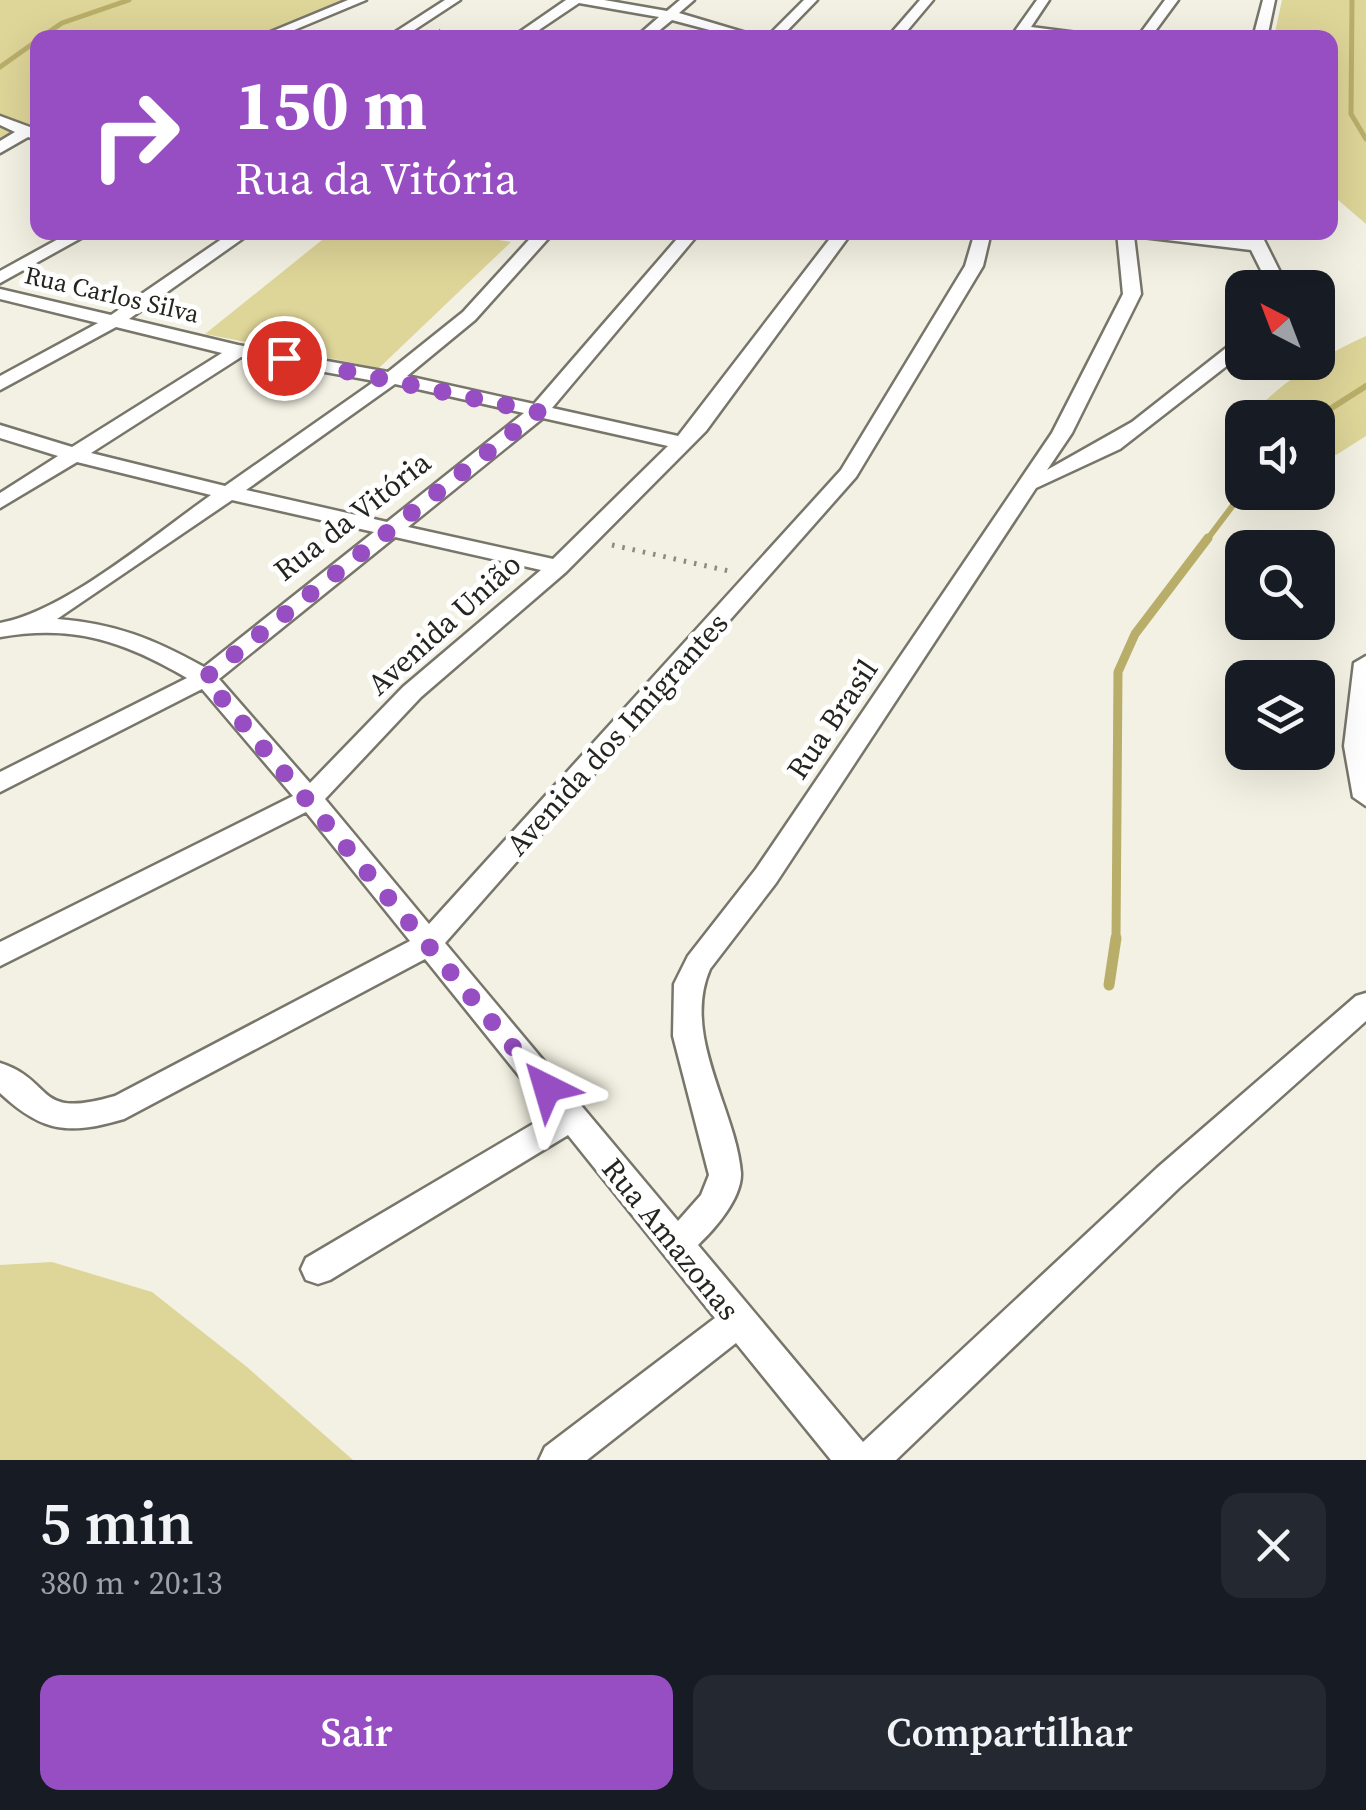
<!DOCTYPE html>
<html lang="pt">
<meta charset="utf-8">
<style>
body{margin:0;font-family:"Source Serif 4",serif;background:#242831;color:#f1f3f6;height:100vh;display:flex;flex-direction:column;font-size:38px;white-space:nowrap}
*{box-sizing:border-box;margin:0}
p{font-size:32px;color:#9ea1a6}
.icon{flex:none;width:55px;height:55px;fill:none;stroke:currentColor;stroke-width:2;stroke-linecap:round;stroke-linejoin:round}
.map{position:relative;height:1460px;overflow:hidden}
.drawer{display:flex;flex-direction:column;background:#171b24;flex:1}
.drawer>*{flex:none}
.hud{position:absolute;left:30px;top:30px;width:1308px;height:210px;border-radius:20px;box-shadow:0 10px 40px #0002;background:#964ec2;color:#fff;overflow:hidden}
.needle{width:65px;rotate:318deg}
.buttons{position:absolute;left:1225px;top:270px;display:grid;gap:20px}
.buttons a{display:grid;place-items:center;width:110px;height:110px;border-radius:20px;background:#171b24;box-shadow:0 10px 40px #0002;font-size:50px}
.pin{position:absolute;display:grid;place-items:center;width:85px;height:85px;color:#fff;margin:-42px;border:5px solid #fff;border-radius:50%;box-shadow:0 2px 10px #0007}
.me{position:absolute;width:110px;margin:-55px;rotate:320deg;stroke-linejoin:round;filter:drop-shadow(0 0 8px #0008)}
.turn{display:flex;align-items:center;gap:35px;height:210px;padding:0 40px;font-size:45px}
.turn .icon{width:130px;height:130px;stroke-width:2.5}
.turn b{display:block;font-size:70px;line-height:85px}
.round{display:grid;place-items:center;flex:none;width:105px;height:105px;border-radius:20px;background:#242831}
.headline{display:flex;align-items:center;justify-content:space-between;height:170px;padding:0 40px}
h1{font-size:60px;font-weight:600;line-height:75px}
.primary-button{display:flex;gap:20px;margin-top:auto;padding:20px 40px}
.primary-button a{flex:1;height:115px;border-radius:20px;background:#964ec2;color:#fff;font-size:40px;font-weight:600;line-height:115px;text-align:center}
.primary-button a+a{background:#242831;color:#f1f3f6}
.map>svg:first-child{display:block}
</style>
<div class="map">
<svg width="1366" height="1460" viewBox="0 0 1366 1460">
<rect width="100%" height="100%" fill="#f3f1e3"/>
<path fill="#ded598" d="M0,0h353l-98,37 -217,1 -1,85 -37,18z
M1282,0h84v224l-36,-31v-103l4,-1 -4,-2v-49l-56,-1z
M332,232l121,1 58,9 -132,126 -174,-34z
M1366,336v100l-30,19 -18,-7v-30l-69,-1c34,-36 72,-61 117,-81z
M52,1262l100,30 95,75 106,93h-353v-195z"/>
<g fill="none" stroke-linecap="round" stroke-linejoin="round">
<path stroke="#b9ae69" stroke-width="5" d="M1352,0l-1,114 15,25
M40,38l22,-15 67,-23
M0,67l38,-27"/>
<path stroke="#b9ae69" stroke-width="6" d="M1316,418l50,-32
M1206,541l37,-49"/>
<path stroke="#b9ae69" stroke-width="9" d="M1116,940l2,-268 17,-38 73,-96"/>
<path stroke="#b9ae69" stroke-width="11" d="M1109,985l7,-47"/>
<g stroke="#78766a" stroke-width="5">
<path id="street" d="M348,0h18l-91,38h-19z
M445,0h15l-58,38h-16z
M566,0h38l63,11 13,-11h14l-15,13 84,25h-23l-68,-18 -22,18h-15l24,-21 -80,-14 -52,35h-16z
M804,0h13l-37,38h-14z
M920,0h13l-32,38h-14z
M1037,0h12l-18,27 85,11 -91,-4 -15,4z
M1165,0h13l-28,38h-13z
M1263,0h12l-8,38h-14z
M0,116l38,14v10l-10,-3 -28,16v-12l15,-9 -15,-7z
M71,232h21l-92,51v-12z
M232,232h20l-123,87 109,26 150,27 75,-60 73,-80h18l-79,88 -68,56 127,28 149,-172h17l-148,176 126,28 157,-204h17l-146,199 -140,141 -145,125 -96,102 104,125 412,-454 124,-204 10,-34h16l-8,34 -127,211 -411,466 233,278 23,-26 8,-20 -36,-139 1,-52 14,-28 68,-87 296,-436 71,-139 -6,-62h70l59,7 -3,-7h17l28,56h-18l-19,-38 -117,-14 7,58 -69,139 -25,37 85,-48 103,-81 7,-1v14l-122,95 -84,39 -260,395 -66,86c-29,67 26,140 31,204 1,25 -26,56 -43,72l165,197 294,-274 199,-172 10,-3v28l-187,167 -283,272h-65l-95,-117 -149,117h-48l6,-13 170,-129 -147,-183 -238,145 -12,4 -12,-4 -5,-11 5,-11 244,-144 -125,-155 -301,160c-55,16 -81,14 -124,-26v-30c56,18 33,57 115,33l295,-155 -104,-129 -306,154v-24l293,-146 -91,-107 -202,103v-20l187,-94c-63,-37 -114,-54 -187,-41v-14c66,-12 154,-88 211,-128l-134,-33 -77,46v-15l58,-37 -58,-18v-13l72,22 150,-94 -106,-26 -116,63v-14l98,-53 -98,-24v-10l111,26zM241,357l134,24 -150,105 -134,-33zM395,384l129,29 -137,109 -141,-32zM543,418l125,28 -115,113 -145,-32zM232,500l142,32 -170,135c-52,-29 -88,-43 -147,-48zM395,537l146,33 -138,117 -93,96 -91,-104z
M1366,656v150l-13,-9 -9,-51 10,-83z"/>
</g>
<path stroke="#8c8b82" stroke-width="2.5" stroke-dasharray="1 5" stroke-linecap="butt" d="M439,30l37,8"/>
<path stroke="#8c8b82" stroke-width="5" stroke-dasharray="2.5 8" stroke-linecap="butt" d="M612,545l117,26"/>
<use href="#street" fill="#fff" fill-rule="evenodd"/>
</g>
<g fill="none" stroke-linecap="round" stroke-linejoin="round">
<path stroke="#964ec2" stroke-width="18" stroke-dasharray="0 32.4" d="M284,358l254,54 -333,266 342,410"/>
</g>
<g text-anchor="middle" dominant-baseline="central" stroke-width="10" stroke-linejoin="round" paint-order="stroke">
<g font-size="25" fill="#252520" stroke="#fff">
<text transform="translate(112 294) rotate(13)">Rua Carlos Silva</text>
</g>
<g font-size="30" fill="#252520" stroke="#fff">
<text transform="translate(352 516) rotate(-38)">Rua da Vitória</text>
<text transform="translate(444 624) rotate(-42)">Avenida União</text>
<text transform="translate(832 719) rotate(-56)">Rua Brasil</text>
<text transform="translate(617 734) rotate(-48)">Avenida dos Imigrantes</text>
<text transform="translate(671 1239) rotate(51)">Rua Amazonas</text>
</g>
</g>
</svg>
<div class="buttons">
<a><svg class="needle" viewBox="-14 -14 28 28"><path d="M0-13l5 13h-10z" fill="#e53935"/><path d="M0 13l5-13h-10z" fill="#9ea1a6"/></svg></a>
<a><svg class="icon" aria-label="sound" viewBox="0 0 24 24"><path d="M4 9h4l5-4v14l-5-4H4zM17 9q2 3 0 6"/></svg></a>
<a><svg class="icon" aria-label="search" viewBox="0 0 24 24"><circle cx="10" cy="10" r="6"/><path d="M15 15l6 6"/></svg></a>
<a><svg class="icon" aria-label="layers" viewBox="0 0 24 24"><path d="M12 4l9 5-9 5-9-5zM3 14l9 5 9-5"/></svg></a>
</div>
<div class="pin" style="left:284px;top:358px;background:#d93025"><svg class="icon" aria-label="arrive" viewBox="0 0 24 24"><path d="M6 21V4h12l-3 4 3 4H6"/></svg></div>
<svg class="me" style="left:547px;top:1088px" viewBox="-20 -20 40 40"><path d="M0-17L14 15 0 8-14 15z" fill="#964ec2" stroke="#fff" stroke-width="4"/></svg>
<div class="hud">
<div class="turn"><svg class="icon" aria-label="right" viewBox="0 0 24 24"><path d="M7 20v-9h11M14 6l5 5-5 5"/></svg><div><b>150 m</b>Rua da Vitória</div></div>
</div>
</div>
<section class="drawer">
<div class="headline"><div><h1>5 min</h1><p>380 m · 20:13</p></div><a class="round"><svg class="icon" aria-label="close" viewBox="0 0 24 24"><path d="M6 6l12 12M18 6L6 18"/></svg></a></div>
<div class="primary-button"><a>Sair</a><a>Compartilhar</a></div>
</section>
